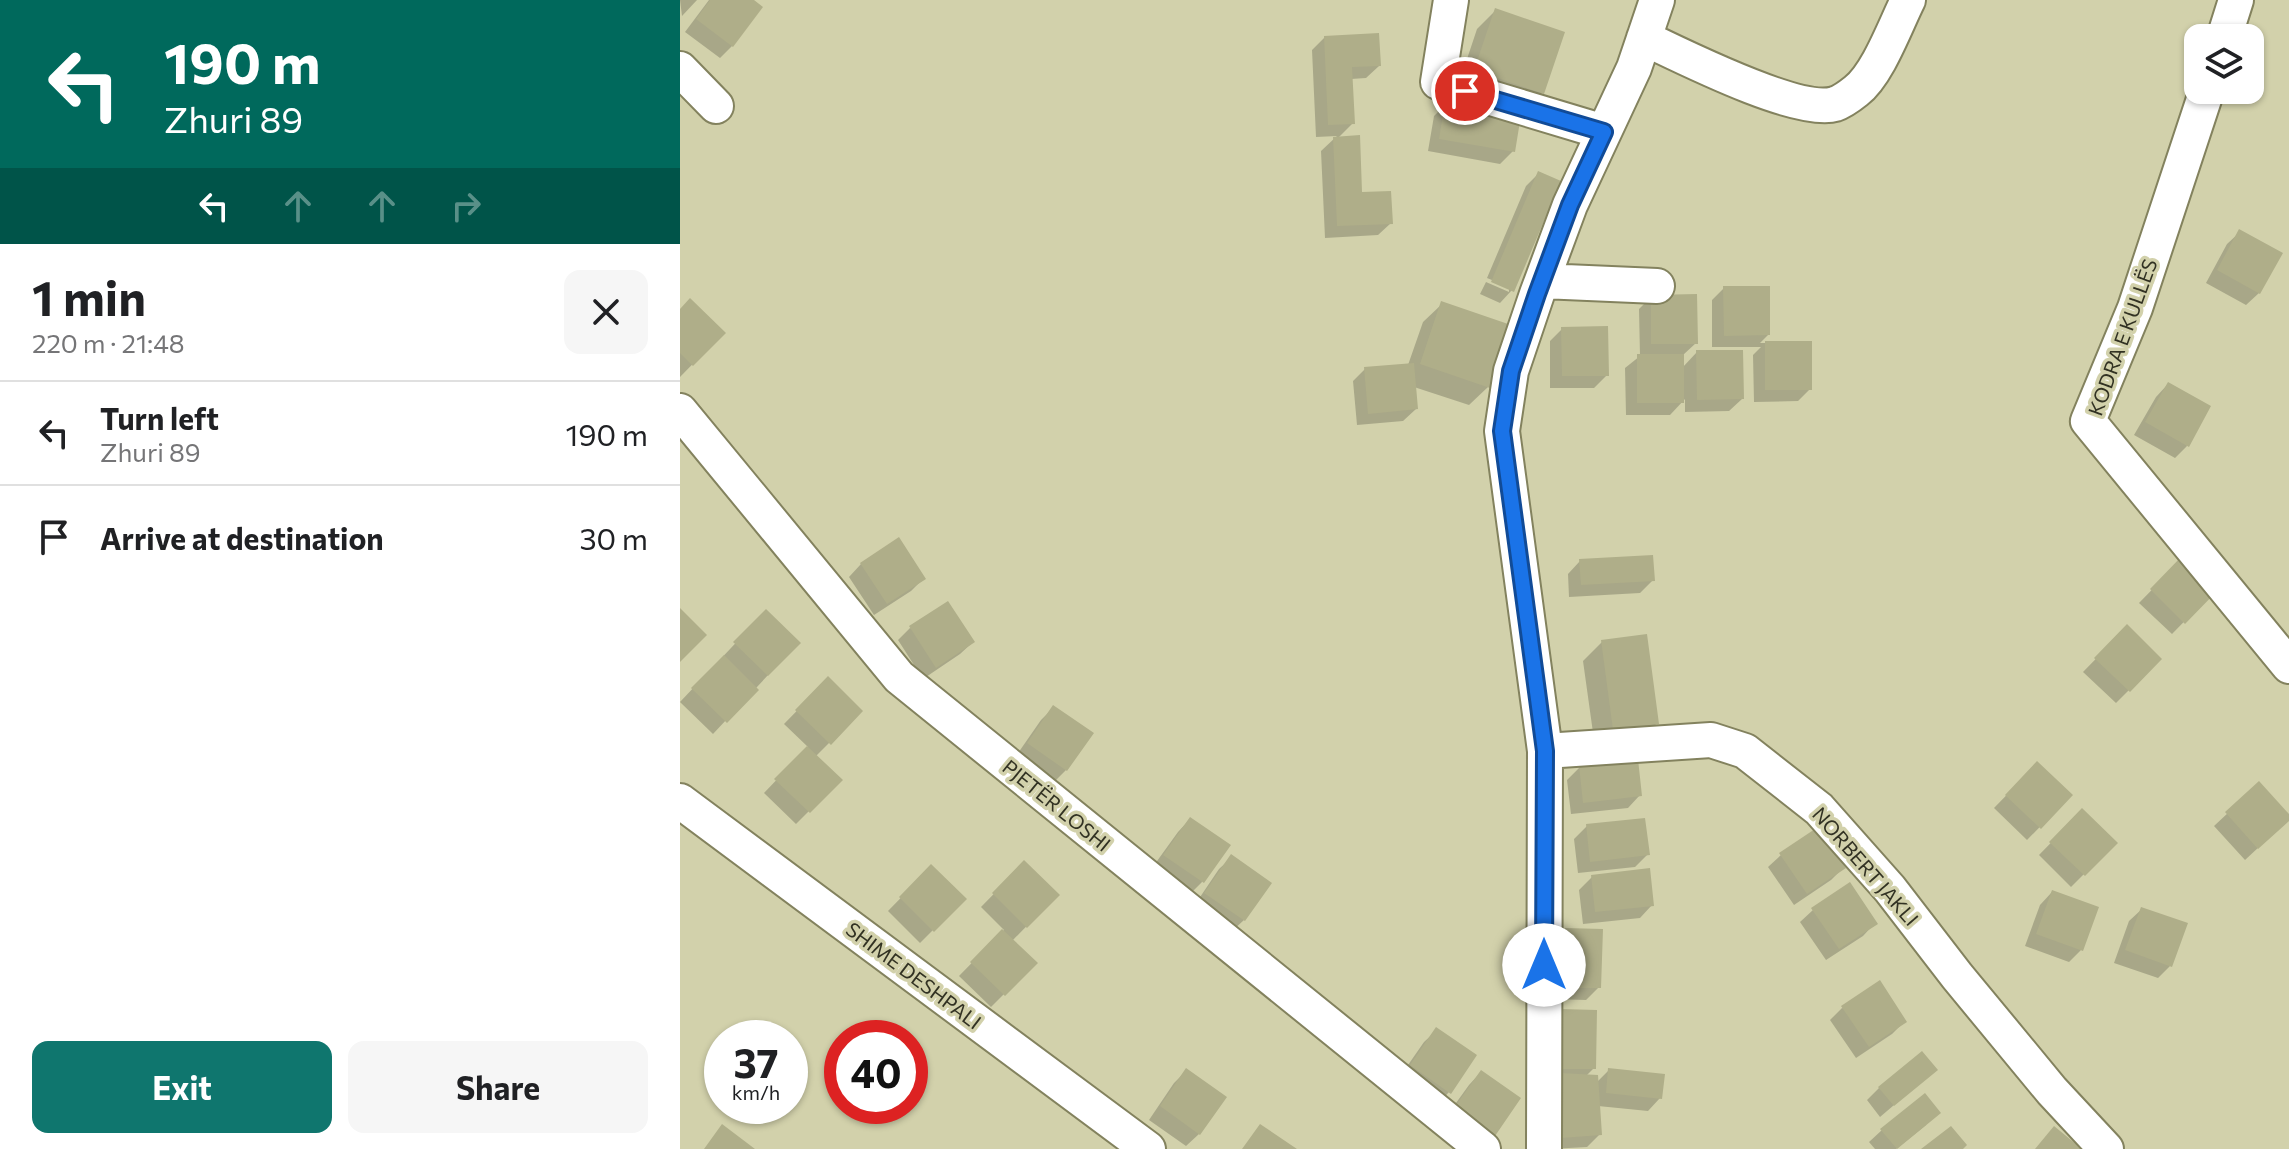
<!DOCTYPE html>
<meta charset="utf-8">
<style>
body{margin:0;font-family:Commissioner,sans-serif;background:#f6f6f6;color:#202124;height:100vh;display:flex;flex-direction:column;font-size:30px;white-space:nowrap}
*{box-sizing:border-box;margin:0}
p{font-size:26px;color:#757577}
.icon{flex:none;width:44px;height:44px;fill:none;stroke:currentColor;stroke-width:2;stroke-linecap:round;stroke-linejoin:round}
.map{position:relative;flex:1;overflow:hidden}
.drawer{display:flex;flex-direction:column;background:#fff;width:680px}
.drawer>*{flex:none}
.guide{background:#00695c;color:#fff;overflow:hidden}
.controls{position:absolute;left:1504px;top:24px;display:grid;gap:16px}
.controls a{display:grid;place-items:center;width:80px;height:80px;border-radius:16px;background:#fff;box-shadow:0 2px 6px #0004;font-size:40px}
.speed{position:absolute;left:24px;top:1020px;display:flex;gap:16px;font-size:40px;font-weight:700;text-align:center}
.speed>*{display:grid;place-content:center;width:104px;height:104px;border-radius:50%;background:#fff;box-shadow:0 2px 6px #0004;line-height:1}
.speed small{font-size:20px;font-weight:400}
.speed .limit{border:12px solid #d22;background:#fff;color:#111}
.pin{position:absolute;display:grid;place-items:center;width:68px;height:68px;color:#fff;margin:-34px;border:4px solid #fff;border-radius:50%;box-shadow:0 2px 8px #0007}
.me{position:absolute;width:88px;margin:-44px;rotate:0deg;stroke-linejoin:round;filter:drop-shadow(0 0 6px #0008)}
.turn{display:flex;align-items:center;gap:28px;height:168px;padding:0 32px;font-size:36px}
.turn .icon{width:104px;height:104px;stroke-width:2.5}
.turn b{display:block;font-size:56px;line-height:68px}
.lanes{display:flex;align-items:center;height:76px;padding:0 32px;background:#0003;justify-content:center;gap:40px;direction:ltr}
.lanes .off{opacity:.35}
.round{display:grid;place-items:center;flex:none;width:84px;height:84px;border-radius:16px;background:#f6f6f6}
.summary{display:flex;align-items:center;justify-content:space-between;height:136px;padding:0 32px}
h1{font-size:48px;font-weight:700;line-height:60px}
.action{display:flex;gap:16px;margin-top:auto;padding:16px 32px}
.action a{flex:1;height:92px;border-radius:16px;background:#0f766e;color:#fff;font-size:32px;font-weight:700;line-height:92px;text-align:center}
.action a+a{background:#f6f6f6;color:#202124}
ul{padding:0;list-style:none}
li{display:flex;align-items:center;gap:24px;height:104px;padding:0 32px;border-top:2px solid #e0e0e0}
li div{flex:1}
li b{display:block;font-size:30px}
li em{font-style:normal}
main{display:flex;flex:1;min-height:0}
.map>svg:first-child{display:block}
</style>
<main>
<section class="drawer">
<div class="guide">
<div class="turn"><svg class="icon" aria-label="left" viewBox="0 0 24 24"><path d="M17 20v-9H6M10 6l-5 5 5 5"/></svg><div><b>190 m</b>Zhuri 89</div></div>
<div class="lanes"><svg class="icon" aria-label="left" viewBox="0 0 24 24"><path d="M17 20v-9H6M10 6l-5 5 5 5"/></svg><svg class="icon off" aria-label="ahead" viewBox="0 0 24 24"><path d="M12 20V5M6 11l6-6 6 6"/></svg><svg class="icon off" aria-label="ahead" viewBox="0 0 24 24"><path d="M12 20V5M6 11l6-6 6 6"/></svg><svg class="icon off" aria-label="right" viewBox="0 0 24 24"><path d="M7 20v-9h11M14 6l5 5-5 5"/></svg></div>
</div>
<div class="summary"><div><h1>1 min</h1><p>220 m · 21:48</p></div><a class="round"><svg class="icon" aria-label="close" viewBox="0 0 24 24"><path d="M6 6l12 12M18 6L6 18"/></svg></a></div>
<ul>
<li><svg class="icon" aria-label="left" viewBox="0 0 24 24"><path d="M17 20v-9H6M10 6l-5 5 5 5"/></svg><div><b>Turn left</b><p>Zhuri 89</p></div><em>190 m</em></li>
<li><svg class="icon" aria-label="arrive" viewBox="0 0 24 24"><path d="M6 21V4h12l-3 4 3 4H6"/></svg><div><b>Arrive at destination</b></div><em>30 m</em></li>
</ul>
<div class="action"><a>Exit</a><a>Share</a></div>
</section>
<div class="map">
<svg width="1609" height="1149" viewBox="0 0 1609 1149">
<rect width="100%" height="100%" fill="#d2d1ab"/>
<path fill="#0003" d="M0,0h17l-15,16z
M29,0h41l-18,46 -12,12 -35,-26z
M816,10l46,83 -19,19 -66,-23 20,-60z
M645,37l54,29 -13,12 -15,1 2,44 -16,16 23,55 31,29 -13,12 -53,3 -4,-87 16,-15 -21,1 -4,-87z
M766,104l67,47 -13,13 -72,-13 6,-35z
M859,173l-27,117 -12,13 -20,-9 6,-12 23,10v-5l-22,-9 39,-92z
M1560,232l19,61 -13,12 -40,-22 21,-39z
M1044,288l44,47 -8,8h50v46l-12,12 -44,1 -1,-47 8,-8h-49v-47z
M971,297l45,46 -13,12 -1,13 15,-16 45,47 -13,12 -44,1v-13l-15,16h-44l-1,-47 15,-12 -1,-47z
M762,304l46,83 -19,18 -55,-18 2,22 -13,12 -46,4 -4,-44 12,-12 43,-4 15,-43z
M0,312l43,21 -43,44z
M882,329l45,46 -13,13h-44v-47z
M1488,384l19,62 -12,12 -41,-23 22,-38z
M1502,559l33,31 -43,44 -33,-31z
M900,561l73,19 -13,13 -71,4 -1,-23z
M181,564l63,14 -13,13 -37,24 -25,-38z
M86,611l32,32 -85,91 -33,-32z
M1447,627l33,32 -44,44 -33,-31z
M230,628l63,14 -13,12 -37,25 -25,-39z
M922,642l55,81 -19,19 -43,5 -12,-86z
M148,679l32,33 -45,45 25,23 -44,44 -32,-31 44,-46 -24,-23z
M374,707l12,63 -12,12 -38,-26 25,-36z
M1357,764l33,32 -43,44 -33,-32z
M900,767l60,28 -12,13 -57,6 -4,-34z
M1579,784l30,35 -44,41 -31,-34z
M1402,811l33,32 -44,44 -32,-32z
M510,819l12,63 -12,12 -38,-26 26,-36z
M907,826l61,28 -13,13 -57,6 -4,-34z
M1101,855l62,13 -12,12 -37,25 -26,-38z
M552,857l12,63 -13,12 -37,-26 25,-37z
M344,863l33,32 -45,46 23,22 -44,44 -32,-31 45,-46 -23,-23z
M251,867l33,32 -44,44 -32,-32z
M912,877l60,28 -12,13 -57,6 -4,-34z
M1372,892l29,58 -12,12 -44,-16 15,-41z
M1462,909l28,57 -12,12 -44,-15 15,-42z
M1133,910l62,13 -12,13 -37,24 -26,-38z
M886,930l33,57 -13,13 -34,-1 1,-57z
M1162,1008l63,13 -13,13 -36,24 -26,-38z
M880,1011l34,57 -8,8 11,6 12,-12 51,28 -12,13 -50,-5 1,29 -12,12 -37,2z
M757,1030l12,62 -12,13 -38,-27 25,-36z
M1255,1070l-55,47 -13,-17 12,-12z
M506,1071l13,63 -13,12 -37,-26 25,-37z
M801,1072l12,63 -12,12 -38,-26 26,-36z
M1246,1125l-30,24h-21l-6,-7 13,-12z"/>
<path fill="#afae89" d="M30,0h44l9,7 -30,40 -37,-28z
M815,8l70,24 -21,62 -70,-24z
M699,33l2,33 -29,1 3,57 -27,1 -4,-89z
M765,102l76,13 -6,37 -76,-13z
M680,135l2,57 29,-1 2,33 -56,2 -4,-89z
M858,171l23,10 -47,111 -23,-10z
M1559,229l44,24 -23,41 -43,-24z
M1043,286h47v49l-46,1z
M1017,294l1,50h-47v-49z
M10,298l36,35 -33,33 -13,-13v-44z
M761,301l70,24 -21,63 -70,-24z
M928,326l1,50h-47l-1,-49z
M1085,341h47v49h-47z
M1016,350h47l1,49 -47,1z
M957,354h47v49h-47z
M734,363l4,46 -50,5 -4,-47z
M1488,382l43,24 -22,41 -44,-25z
M219,537l27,42 -39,25 -27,-41z
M973,555l2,26 -74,4 -2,-26z
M1502,556l36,34 -33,34 -35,-35z
M268,601l27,41 -39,26 -27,-42z
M0,608l27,27 -27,27z
M86,609l35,34 -33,33 -35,-34z
M1447,624l35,35 -32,33 -36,-34z
M967,634l12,90 -46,6 -12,-90z
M44,655l35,35 -32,33 -36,-35z
M148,676l35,35 -32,34 -36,-35z
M373,705l41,28 -27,38 -40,-28z
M127,746l36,34 -33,33 -36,-34z
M958,759l4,37 -59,7 -4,-38z
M1357,761l36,34 -32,34 -36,-34z
M1579,781l30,33v7l-31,28 -33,-37z
M1402,808l36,35 -33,33 -36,-34z
M510,817l41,28 -27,38 -41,-28z
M965,818l5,37 -60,7 -4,-38z
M1138,827l28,41 -39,26 -28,-41z
M551,854l41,29 -27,38 -41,-28z
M344,860l36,35 -33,33 -35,-35z
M251,864l36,35 -33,33 -35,-35z
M970,868l4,38 -59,6 -4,-37z
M1170,882l28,42 -39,25 -28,-41z
M1372,890l47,17 -16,44 -47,-17z
M1461,907l47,16 -16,44 -47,-17z
M885,928l38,1 -2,59h-38z
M322,929l36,34 -33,33 -35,-34z
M1200,980l27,42 -38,25 -28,-41z
M880,1009l37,1 -1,59h-38z
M756,1027l41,28 -26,39 -41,-29z
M1242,1051l16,19 -44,36 -16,-19z
M506,1068l41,29 -27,38 -40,-29z
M928,1068l57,6 -3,25 -56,-6z
M801,1070l40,28 -26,38 -41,-28z
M880,1073l38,2 4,60 -41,3z
M1245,1093l16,20 -44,36 -17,-20z
M42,1124l33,25h-51z
M580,1124l37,25h-55z
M1271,1126l16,19 -4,4h-42z
M1374,1126l28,23h-47z"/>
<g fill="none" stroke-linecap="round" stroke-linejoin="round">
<g stroke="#83825e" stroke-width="38">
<path id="minor" d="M771,0l-13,82 166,50
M964,38c38,18 154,77 191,66 6,-2 16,-9 21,-13 22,-17 39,-65 52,-91
M1544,38l12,-38
M0,69l36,37
M1527,90l-72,218 -47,113 201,245
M862,281l115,5
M0,411l219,266 584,472
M865,751l166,-11 34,11 74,58 71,80 67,87 95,115 54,58
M0,801l468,348
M864,1149l1,-398 -43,-320 9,-60 26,-77 33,-89 64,-137 23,-68"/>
</g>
<use href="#minor" stroke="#fff" stroke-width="34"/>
</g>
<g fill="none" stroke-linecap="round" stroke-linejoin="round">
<g stroke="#114b97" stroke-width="20">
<path id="route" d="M785,91l139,41 -34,73 -33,89 -26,77 -9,60 43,320 -1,214"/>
</g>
<use href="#route" stroke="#1a73e8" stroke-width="14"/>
</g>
<g text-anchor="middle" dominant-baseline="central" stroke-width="7" stroke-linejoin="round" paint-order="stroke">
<g font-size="20" fill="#323223" stroke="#d2d1ab">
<text transform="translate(1442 337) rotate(-70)">KODRA E KULLËS</text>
<text transform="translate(377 805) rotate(39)">PJETËR LOSHI</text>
<text transform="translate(1186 866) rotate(49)">NORBERT JAKLI</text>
<text transform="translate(234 975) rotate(37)">SHIME DESHPALI</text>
</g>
</g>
</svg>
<div class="controls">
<a><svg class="icon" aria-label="layers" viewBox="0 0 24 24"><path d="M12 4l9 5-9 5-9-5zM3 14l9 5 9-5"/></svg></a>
</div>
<div class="speed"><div>37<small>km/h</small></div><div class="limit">40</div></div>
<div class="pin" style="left:785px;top:91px;background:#d93025"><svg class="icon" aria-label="arrive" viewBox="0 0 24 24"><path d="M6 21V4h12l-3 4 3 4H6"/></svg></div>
<svg class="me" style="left:864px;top:965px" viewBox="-20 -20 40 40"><circle r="19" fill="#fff"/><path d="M0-13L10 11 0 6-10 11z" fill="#1a73e8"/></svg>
</div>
</main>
